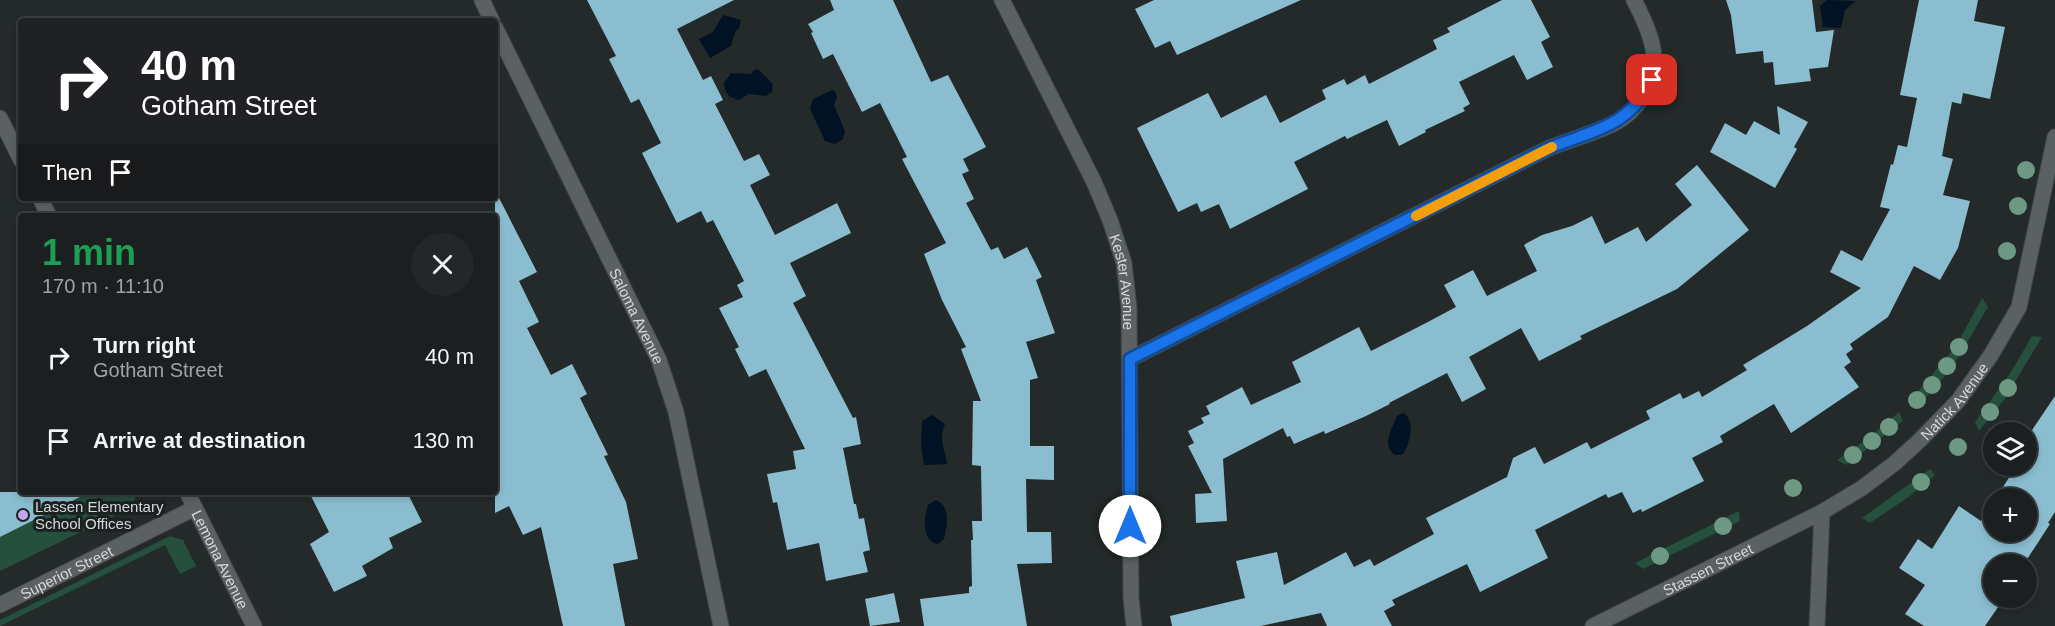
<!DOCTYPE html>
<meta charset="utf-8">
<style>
body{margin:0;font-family:Arial,sans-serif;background:#242729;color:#f1f3f6;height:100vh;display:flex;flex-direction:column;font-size:22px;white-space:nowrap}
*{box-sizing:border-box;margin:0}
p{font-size:20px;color:#a0a2a5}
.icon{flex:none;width:33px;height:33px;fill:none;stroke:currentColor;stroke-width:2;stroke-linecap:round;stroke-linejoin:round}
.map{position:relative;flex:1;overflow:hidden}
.side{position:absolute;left:18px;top:213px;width:480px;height:282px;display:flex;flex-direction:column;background:#1b1f20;border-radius:6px;box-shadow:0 3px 9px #0003,0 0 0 2px #393d3e}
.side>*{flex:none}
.top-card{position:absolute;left:18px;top:18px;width:480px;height:183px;border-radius:6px;box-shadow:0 3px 9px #0003,0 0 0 2px #393d3e;background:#202124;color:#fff;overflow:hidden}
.controls{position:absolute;left:1983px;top:422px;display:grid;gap:12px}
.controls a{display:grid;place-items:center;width:54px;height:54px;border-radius:50%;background:#1b1f20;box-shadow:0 3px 9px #0003,0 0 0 2px #393d3e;font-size:30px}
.pin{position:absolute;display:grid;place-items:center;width:51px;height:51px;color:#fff;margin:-26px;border-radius:12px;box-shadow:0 3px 9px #0006}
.me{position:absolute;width:66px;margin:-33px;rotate:0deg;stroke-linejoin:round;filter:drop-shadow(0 0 4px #0008)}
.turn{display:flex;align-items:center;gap:21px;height:126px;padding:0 24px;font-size:27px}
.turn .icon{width:78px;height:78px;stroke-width:2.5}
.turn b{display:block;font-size:42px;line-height:51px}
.then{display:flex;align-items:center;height:57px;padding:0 24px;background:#0003;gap:12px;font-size:22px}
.round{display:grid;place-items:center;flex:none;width:63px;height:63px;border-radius:32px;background:#242729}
.headline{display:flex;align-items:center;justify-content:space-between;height:102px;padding:0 24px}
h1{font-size:36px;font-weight:800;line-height:45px;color:#1e9e55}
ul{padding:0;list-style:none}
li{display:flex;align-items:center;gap:18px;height:84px;padding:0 24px}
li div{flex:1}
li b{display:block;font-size:22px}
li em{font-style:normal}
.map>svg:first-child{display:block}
</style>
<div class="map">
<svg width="2055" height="626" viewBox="0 0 2055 626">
<rect width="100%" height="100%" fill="#24292a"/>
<path fill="#24503d" d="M1982,298l6,9 -36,61 -33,37 -10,-3 47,-56z
M2032,336l10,1 -38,63 -25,31 -4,-9 36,-50z
M1899,412l4,9 -57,44 -9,-5 33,-23z
M1930,469l5,6 -25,21 -40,27 -8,-5z
M90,492h47l-4,12 -7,6 -126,61v-34z
M1739,511l1,10 -97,48 -8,-6z
M170,536l13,4 13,26 -16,8 -15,-29 -165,81v-6z"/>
<path fill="#001224" d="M1827,0l29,1 -11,9 -4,18 -18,-1 -3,-21z
M723,15l18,5 -2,8 -3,2 -5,16 -21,12 -11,-19 14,-7z
M758,69l15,15 -1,8 -6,4 -17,-2 -10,6 -9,-3 -5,-7 -1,-7 7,-10 20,1 3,-4z
M832,90l3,1 2,6 -3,8 11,26 -2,8 -8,5 -10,-3 -15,-32 3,-10z
M1403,413c13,6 7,33 -1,42h-7c-14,-10 -3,-26 2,-39z
M932,415l13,9c-7,17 0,23 2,40l-23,1 -3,-20 1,-24z
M936,500c15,6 11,26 8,39l-6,5c-17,-3 -14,-27 -10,-39z"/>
<path fill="#89bdcf" d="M587,0h147l-57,29 26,51 8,-4 12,24 -8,4 29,57 15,-7 11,21 -20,10 25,50 62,-32 14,30 -61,30 16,33 -13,7 60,115 3,-1 5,27 -18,4 11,56h2l3,15 5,-1 6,32 -7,2 5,20 -42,9 -7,-38 -32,7 -10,-48 -4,1 -6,-29 29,-5 -3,-18 12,-2 -39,-80 -17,8 -14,-28 4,-2 -20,-39 24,-11 -6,-12 7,-4 -31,-61 -6,3 -6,-12 -24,12 -35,-70 19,-10 -22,-44 -8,4 -22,-44 7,-3z
M830,0h63l38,82 17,-7 38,72 -23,12 6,12 -7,3 12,25 -8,4 25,47 7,-3 6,12 23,-12 15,30 -6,3 19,53 -29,9 12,36 -8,2v66h24v34l-28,-1 1,53h24l1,31 -35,1 10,62h-103l-4,-27 49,-6v-6l3,-1 -1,-46h2l-1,-19h10l-1,-55 -9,-1 1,-64h8l-20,-52 5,-2 -24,-47 -18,-46 22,-11 -44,-84 5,-2 -27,-54 -18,9 -29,-58 -10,5 -12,-26 2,-1 -5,-8 26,-14z
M1154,0h147l-124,55 -7,-14 -15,7 -20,-39z
M1502,0h29l19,37 -9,5 12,25 -26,13 -13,-25 -55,27 11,22 -7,4 2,3 -40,19 1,2 -27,14 -12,-26 -40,19 -2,-3 -51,26 14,27 -78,40 -11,-25 -18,8 -4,-9 -19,9 -41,-84 71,-35 13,25 45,-23 14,28 46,-24 -4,-9 22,-11 3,6 18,-10 4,9 68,-35 -4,-9 17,-8 -3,-4z
M1726,0h86l4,32 18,-2 -6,37 -19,2 2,12 -36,4 -2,-23 -9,1 -1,-12 -27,3 -5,-39z
M1919,0h59l-4,21 31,6 -15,72 -27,-6 -2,11 -9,-2 -10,54 11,3 -10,36 27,6 -12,47 -18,32 -26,-14 -26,51 -38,27 3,5 -7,5 5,8 -7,5 15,20 -68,46 -17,-29 -54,32 3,6 -31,16 12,23 -62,31 -1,-3 -8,4 -11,-21 -14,6 -2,-4 -71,36 13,28 -68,34 -13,-28 -75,36 3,5 -11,6 8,15h-65l-6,-13 -60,13h-89l-2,-10 75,-18 -9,-37 41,-9 7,33 62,-33 8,15 16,-8 4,7 60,-32 -8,-16 81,-41 6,-19 22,-11 9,17 43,-22 4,7 59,-30 -4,-8 34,-18 3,6 16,-8 3,6 45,-27 -4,-5 64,-39 54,-38 -31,-16 11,-22 21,11 28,-52 -10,-2 11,-43 2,1 5,-20 9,2 10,-49 -17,-3z
M1777,106l31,16 -14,25 3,2 -22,39 -65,-36 15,-29 21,12 8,-14 26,14z
M1697,165l52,65 -72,59 -97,47 2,3 -43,22 -18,-33 -52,29 17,32 -24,13 -15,-29 -58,30 1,1 -24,12 -41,18 -1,-3 -30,13 -4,-8 -3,1 -4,-9 -60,31 4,62 -31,2 -1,-29 17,-1 -24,-47 6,-3 -6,-12 16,-8 -3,-5 9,-4 -4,-8 36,-19 9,18 50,-23 -9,-20 67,-35 12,24 53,-27 32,-17 -12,-22 29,-15 14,26 50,-25 -13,-26 3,-2 15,-8 30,-9 20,-10 13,28 33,-17 8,15 46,-37 -17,-21z
M495,190l42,82 -18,9 20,41 -12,6 24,47 21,-11 15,30 -7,4 28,57 -4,1 22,46 12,57 -25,5 12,62h-62l-22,-99 -18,8 -14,-29 -14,7z
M2055,396v116l-7,11 2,1 -26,40h-30v33h11l-20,29h-61l-19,-12 20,-29 -26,-17 19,-29 14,10 27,-43 22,15 13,-20v30h32v-33h-30l21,-33h9v-26z
M0,492h90l-90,45z
M309,492h98l15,30 -33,16 4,10 -31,18 5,10 -33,16 -24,-48 19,-12z
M894,593l6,29 -30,4 -5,-27z"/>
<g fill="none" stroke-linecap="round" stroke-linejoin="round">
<g stroke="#414646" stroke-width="17">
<g id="minor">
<path d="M482,0l10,21"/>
<path id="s1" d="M1002,0l92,182 16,38 14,43 5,45 2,290 3,28"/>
<path id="s2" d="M495,27l164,333 17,52 45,214"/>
<path d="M0,118l21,42"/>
<path d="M40,198l9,18"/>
<path d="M1130,359l417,-210c22,-9 45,-15 66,-25 12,-6 23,-16 30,-28 22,-33 7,-65 -9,-96"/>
<path id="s3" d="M187,492l67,134"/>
<path id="s4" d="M0,605l195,-97"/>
<path id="s5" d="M1593,626l229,-114"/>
<path id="s6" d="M1817,626l5,-114 40,-24 33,-25 25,-23 38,-39 33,-46 28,-48 36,-170"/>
</g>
</g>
<use href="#minor" stroke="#5b6162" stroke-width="15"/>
</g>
<g fill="#6c9884">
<circle cx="2026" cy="170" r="9"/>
<circle cx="2018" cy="206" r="9"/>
<circle cx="2007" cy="251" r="9"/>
<circle cx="1959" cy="347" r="9"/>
<circle cx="1947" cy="366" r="9"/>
<circle cx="1932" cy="385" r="9"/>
<circle cx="2008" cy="388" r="9"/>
<circle cx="1917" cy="400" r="9"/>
<circle cx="1990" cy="412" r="9"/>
<circle cx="1889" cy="427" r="9"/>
<circle cx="1872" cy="441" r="9"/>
<circle cx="1958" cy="447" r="9"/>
<circle cx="1853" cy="455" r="9"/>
<circle cx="1921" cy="482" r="9"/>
<circle cx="1793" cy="488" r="9"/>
<circle cx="1723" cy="526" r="9"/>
<circle cx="1660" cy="556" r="9"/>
</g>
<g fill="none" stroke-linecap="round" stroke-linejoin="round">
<g stroke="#114b97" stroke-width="15">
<path id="route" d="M1130,526v-167l417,-210c45,-19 82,-21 105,-69"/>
</g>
<use href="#route" stroke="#1a73e8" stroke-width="10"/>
<path stroke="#f59e0b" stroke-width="10" d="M1416,216l136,-69"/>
</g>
<circle fill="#c3a7f2" stroke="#1b2020" stroke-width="2" cx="23" cy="515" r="6"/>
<g text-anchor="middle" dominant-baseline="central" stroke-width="6" stroke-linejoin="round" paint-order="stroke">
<g font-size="15" fill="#d6d9da" stroke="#1b2020">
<text stroke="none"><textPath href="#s1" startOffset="309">Kester Avenue</textPath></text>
<text stroke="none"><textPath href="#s2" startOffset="322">Saloma Avenue</textPath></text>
<text stroke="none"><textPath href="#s6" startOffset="288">Natick Avenue</textPath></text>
<text stroke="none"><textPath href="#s3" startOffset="75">Lemona Avenue</textPath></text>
<text stroke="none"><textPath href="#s5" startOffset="128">Stassen Street</textPath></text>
<text stroke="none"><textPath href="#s4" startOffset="74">Superior Street</textPath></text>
</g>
<g font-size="15" fill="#d6d9da" stroke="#1b2020" text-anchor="start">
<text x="35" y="506">Lassen Elementary<tspan x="35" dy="17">School Offices</tspan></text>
</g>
</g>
</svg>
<div class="controls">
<a><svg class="icon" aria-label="layers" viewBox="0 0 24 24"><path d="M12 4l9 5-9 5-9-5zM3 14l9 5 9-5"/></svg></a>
<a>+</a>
<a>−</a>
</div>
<div class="pin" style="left:1652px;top:80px;background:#d93025"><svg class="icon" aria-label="arrive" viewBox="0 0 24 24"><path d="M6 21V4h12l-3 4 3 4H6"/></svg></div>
<svg class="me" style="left:1130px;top:526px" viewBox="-20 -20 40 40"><circle r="19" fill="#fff"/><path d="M0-13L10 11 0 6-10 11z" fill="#1a73e8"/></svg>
<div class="top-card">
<div class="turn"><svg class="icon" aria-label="right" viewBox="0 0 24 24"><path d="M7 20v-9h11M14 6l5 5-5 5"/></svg><div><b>40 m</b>Gotham Street</div></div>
<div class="then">Then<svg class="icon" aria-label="arrive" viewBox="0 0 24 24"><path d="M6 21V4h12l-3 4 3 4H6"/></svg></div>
</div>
<section class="side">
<div class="headline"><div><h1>1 min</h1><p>170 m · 11:10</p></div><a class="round"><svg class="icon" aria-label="close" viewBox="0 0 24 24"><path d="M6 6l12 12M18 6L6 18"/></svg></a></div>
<ul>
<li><svg class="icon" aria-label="right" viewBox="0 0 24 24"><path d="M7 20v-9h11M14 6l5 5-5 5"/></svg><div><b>Turn right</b><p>Gotham Street</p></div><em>40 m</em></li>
<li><svg class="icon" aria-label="arrive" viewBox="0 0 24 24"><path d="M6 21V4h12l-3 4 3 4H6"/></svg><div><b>Arrive at destination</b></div><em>130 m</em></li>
</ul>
</section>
</div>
